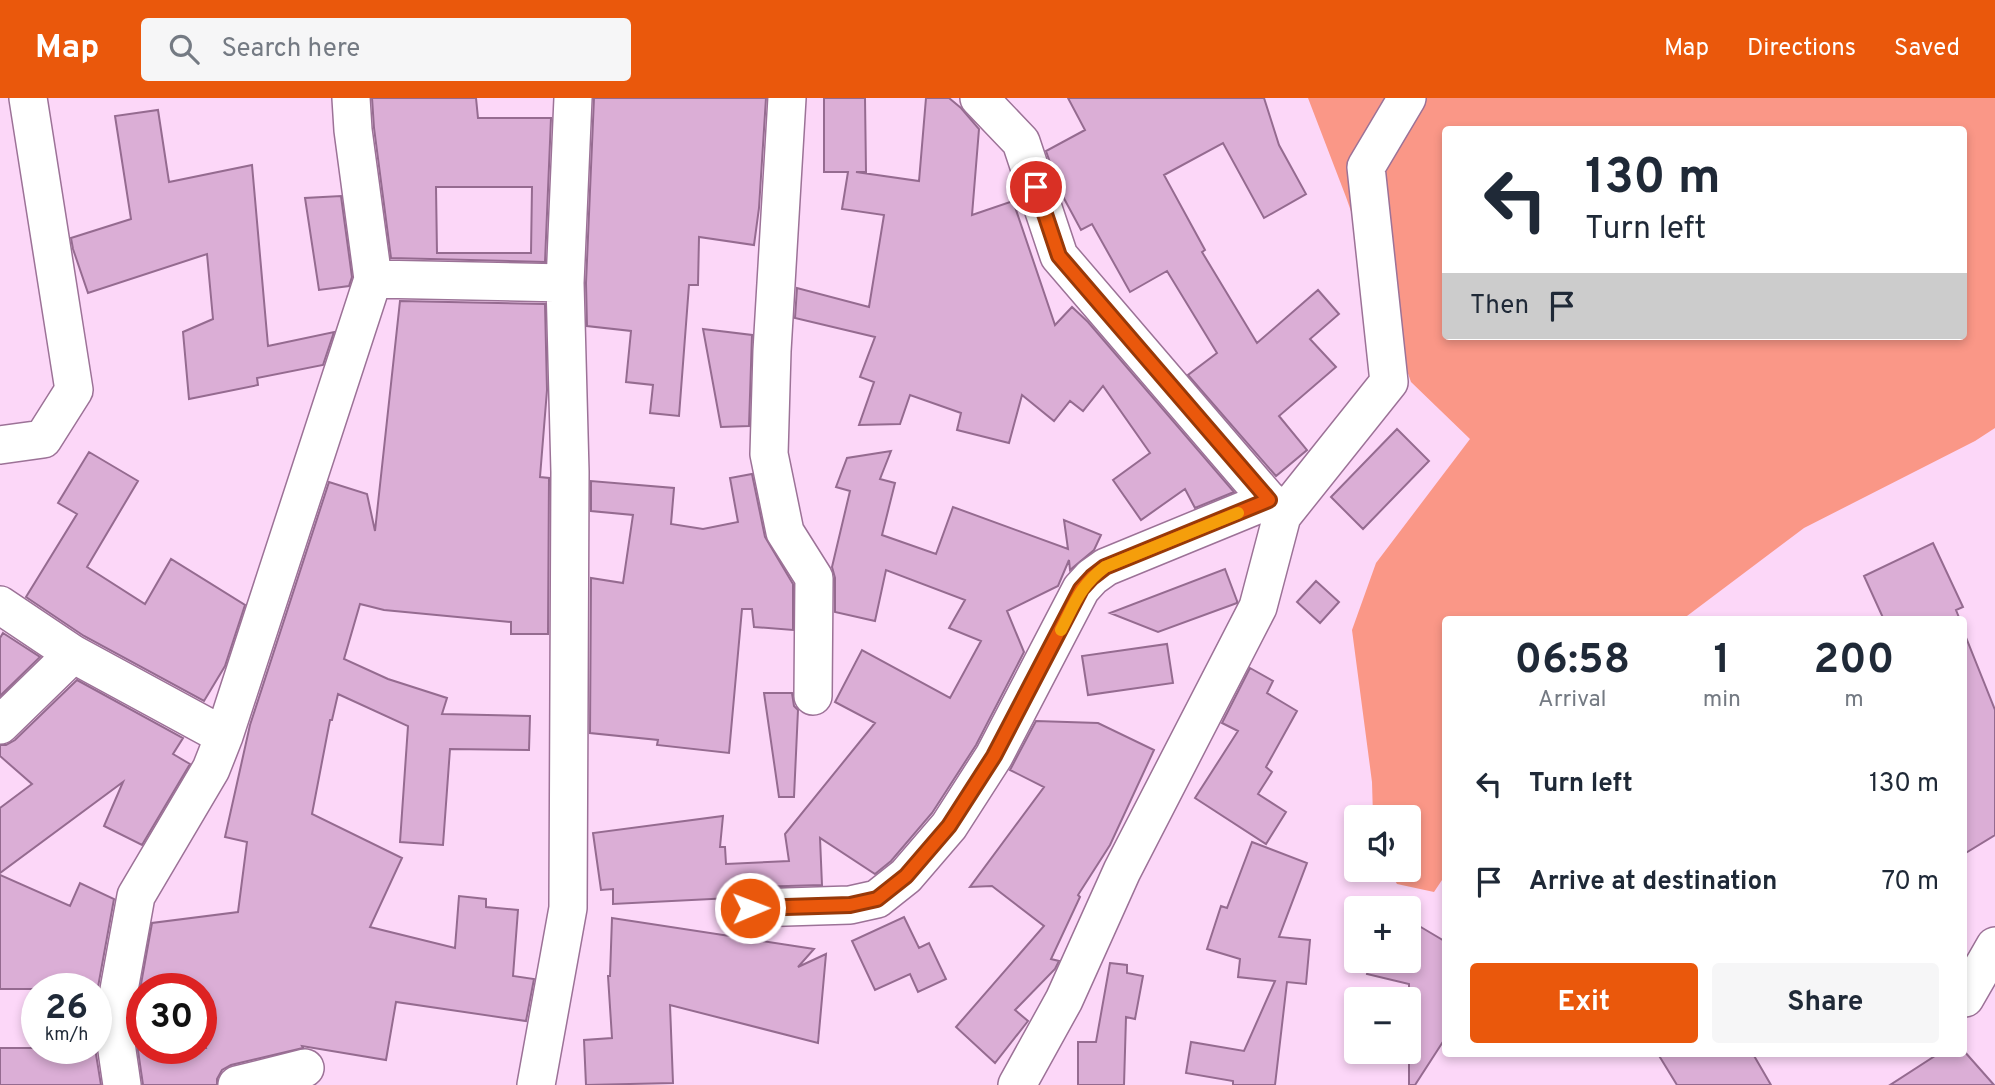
<!DOCTYPE html>
<meta charset="utf-8">
<style>
body{margin:0;font-family:Overpass,sans-serif;background:#f6f6f7;color:#1f2937;height:100vh;display:flex;flex-direction:column;font-size:26px;white-space:nowrap}
*{box-sizing:border-box;margin:0}
p{font-size:23px;color:#747a83}
.icon{flex:none;width:38px;height:38px;fill:none;stroke:currentColor;stroke-width:2;stroke-linecap:round;stroke-linejoin:round}
.map{position:relative;flex:1;overflow:hidden}
.panel{position:absolute;left:1442px;top:518px;width:525px;height:441px;display:flex;flex-direction:column;background:#fff;border-radius:7px;box-shadow:0 4px 10px #0003}
.panel>*{flex:none}
.banner{position:absolute;left:1442px;top:28px;width:525px;height:214px;border-radius:7px;box-shadow:0 4px 10px #0003;background:#fff;color:#1f2937;overflow:hidden}
.controls{position:absolute;left:1344px;top:707px;display:grid;gap:14px}
.controls a{display:grid;place-items:center;width:77px;height:77px;border-radius:7px;background:#fff;box-shadow:0 4px 10px #0003;font-size:35px}
.speed{position:absolute;left:21px;top:875px;display:flex;gap:14px;font-size:35px;font-weight:700;text-align:center}
.speed>*{display:grid;place-content:center;width:91px;height:91px;border-radius:50%;background:#fff;box-shadow:0 4px 10px #0003;line-height:1}
.speed small{font-size:18px;font-weight:400}
.speed .limit{border:10px solid #d22;background:#fff;color:#111}
.pin{position:absolute;display:grid;place-items:center;width:60px;height:60px;color:#fff;margin:-30px;border:4px solid #fff;border-radius:50%;box-shadow:0 2px 7px #0007}
.me{position:absolute;width:77px;margin:-38px;rotate:89deg;stroke-linejoin:round;filter:drop-shadow(0 0 5px #0008)}
.turn{display:flex;align-items:center;gap:24px;height:147px;padding:0 28px;font-size:32px}
.turn .icon{width:91px;height:91px;stroke-width:2.5}
.turn b{display:block;font-size:49px;line-height:60px}
.then{display:flex;align-items:center;height:66px;padding:0 28px;background:#0003;gap:14px;font-size:26px}
.eta{display:flex;justify-content:space-evenly;align-items:center;height:119px;text-align:center}
.eta b{font-size:42px;font-weight:700;line-height:49px}
.action{display:flex;gap:14px;margin-top:auto;padding:14px 28px}
.action a{flex:1;height:80px;border-radius:7px;background:#ea580c;color:#fff;font-size:28px;font-weight:700;line-height:80px;text-align:center}
.action a+a{background:#f6f6f7;color:#1f2937}
ul{padding:0;list-style:none}
li{display:flex;align-items:center;gap:21px;height:98px;padding:0 28px}
li div{flex:1}
li b{display:block;font-size:26px}
li em{font-style:normal}
header{display:flex;align-items:center;gap:42px;box-sizing:border-box;height:98px;padding:0 35px;background:#ea580c;color:#fff}
header strong{font-size:33px}
nav{display:flex;gap:38px;margin-inline-start:auto;font-size:24px}
.search{width:490px;height:63px;background:#f6f6f7;display:flex;align-items:center;gap:18px;box-sizing:border-box;padding:0 24px;border-radius:7px;color:#747a83;font-size:26px}
.map>svg:first-child{display:block}
</style>
<header>
<strong>Map</strong>
<div class="search"><svg class="icon" aria-label="search" viewBox="0 0 24 24"><circle cx="10" cy="10" r="6"/><path d="M15 15l6 6"/></svg>Search here</div>
<nav><a>Map</a><a>Directions</a><a>Saved</a></nav>
</header>
<div class="map">
<svg width="1995" height="987" viewBox="0 0 1995 987">
<rect width="100%" height="100%" fill="#fcd7f8"/>
<path fill="#fa9787" fill-rule="evenodd" d="M1308,0h687v330l-20,13 -171,87 -121,91 -237,1v254l-12,18 -37,-8 -8,-14h20v-53h-36l-1,-35 -20,-152 24,-67 94,-124 -59,-57 -65,-185zM1446,32h518v206h-518z"/>
<path fill="#dbaed6" stroke="#956b90" stroke-width="2" fill-rule="evenodd" d="M372,0h104l2,20h73l-6,144 -154,-4 -17,-130zM436,89h96l-1,66h-94z
M594,0h172l-7,110 -5,37 -55,-8 -1,48h-9l-10,131 -29,-3 3,-28 -27,-3 5,-51 -44,-5 -1,-43z
M824,0h41l1,74h-10l63,9 7,-83h23l12,10 18,21 -7,86 41,-14 42,124 17,-18 16,15 146,170 -39,16 -10,-19 -44,31 -28,-40 37,-27 -47,-67 -20,25 -13,-10 -16,20 -32,-26 -13,48 -52,-13 4,-17 -51,-18 -10,29 -41,1 15,-43 -14,-5 15,-40 -80,-19 2,-30 72,19 15,-92 -42,-6 6,-37h-24z
M1068,0h196l15,47 27,49 -42,24 -41,-75 -59,32 41,75 -3,2 55,91 61,-53 21,24 -29,25 26,28 -57,49 28,34 -31,26 -88,-101 29,-22 -50,-82 -37,21 -38,-68 -11,6 -21,-39 -14,-40 39,-21z
M158,12l11,72 83,-17 16,181 66,-14 -11,33 -66,13 1,7 -69,14 -6,-67 30,-13 -6,-65 -119,39 -15,-44 -2,-11 60,-19 -16,-103z
M341,98l11,81 -3,9 -30,4 -14,-92z
M400,203l145,3 2,86 -7,87 9,1 -1,156h-37v-12l-127,-12 -24,-6 -16,55 44,20 59,19 -5,16 88,2 -1,34 -79,-1 -7,96 -43,-3 8,-116 -70,-32 -6,26h-2l-18,94 90,44 -32,69 85,21 4,-52 27,3v8l32,3 -5,66 21,3 -8,42 -130,-19 -10,58 -84,-14 1,2 -72,17 -9,5 -5,9v6h-74l-9,-62 18,-100 86,-11 9,-70 -22,-5 25,-112 79,-243 38,12 8,37zM142,891h59v37l5,22h-64z
M703,231l49,6 -3,91 -28,1z
M1397,331l32,32 -66,68 -32,-32z
M891,353l-11,28 15,4 -13,52 54,19 17,-47 115,42 -4,-29 37,15 -7,15 -24,20 -1,-10 -11,26 -51,25 17,41 -48,93 -44,68 -41,48 -16,13 -55,-36 2,47 -73,2 -11,4 -7,7 -118,6v-15l-12,1 -8,-57 130,-17 -3,31h5l1,17 63,-3 -4,-27 90,-111 -40,-21 27,-52 88,48 31,-57 -32,-13 16,-28 -79,-30 -11,51 -40,-9v-34l-3,-11 18,-76 -14,-4 11,-29z
M89,354l49,29 -51,86 58,37 26,-45 74,46 -20,61 -21,35 -120,-65 -58,-39 51,-83 -19,-11z
M752,376l13,63 28,47v46l-39,-3 -2,-18h-10l-13,144 -72,-8 1,-5 -68,-7 1,-155 32,5 10,-68 -42,-4v-30l83,7 -3,36 32,5 35,-7 -8,-44z
M1933,445l30,64 -7,3 4,10h-76l-20,-44z
M1225,471l12,32v2l-79,29 -48,-19z
M1316,483l23,21 -19,21 -23,-21z
M3,535l37,24 -40,39v-58z
M1964,537h1l30,75v125l-31,19z
M1167,546l6,39 -85,12 -6,-39z
M1250,570l23,13 -6,12 30,18 -31,56 6,5 -14,22 28,18 -20,32 -71,-46 43,-67 -16,-8z
M77,582l106,58 -10,16 17,10 -48,81 -38,-19 19,-44 -123,91v-65l32,-24 -32,-28v-11h6l9,-5z
M764,595h28l2,13 4,4 -4,87h-15z
M1036,623l62,2 56,27 -44,95 -32,50 2,2 -29,62 8,2 -4,8 -40,41 13,11 -33,42 -39,-36 88,-101 -52,-40 -22,1 74,-100 -34,-17z
M1252,744l55,21 -28,74 31,3 -4,44 -19,-2 -12,103h-42v-4l-47,-8 5,-31 53,9 31,-70 -37,-4 2,-18 -33,-10 14,-43 6,2z
M0,777l70,31 10,-23 34,16 -18,99v-9h-96z
M904,819l15,31 10,-5 17,36 -28,13 -8,-18 -35,16 -23,-49z
M612,820l202,31 -16,18 28,-13 -8,89 -148,-38 3,78 -87,2 -2,-45 28,-2 -4,-62h2z
M1409,822l37,22v95l-31,48h-6v-101l-42,-10 3,-13h39z
M1110,865l17,2v8l16,3 -8,43 -9,-2 -2,68h-46v-43h18z
M0,950h95l6,37h-101z
M1964,953l30,34h-104l48,-31h26z
M1658,956h95l18,31h-94z"/>
<g fill="none" stroke-linecap="round" stroke-linejoin="round">
<g stroke="#9c7297" stroke-width="40">
<path id="minor" d="M351,0l2,32 20,149
M787,0l-15,253 -3,103 16,78 29,46 -1,118
M979,0l42,44 38,114 223,260
M0,347l43,-6 31,-49 -46,-292
M0,507l73,49 151,82
M0,627l73,-71
M750,810l100,-3 27,-6 29,-23 43,-50 45,-70 87,-167 11,-12 14,-10 163,-67
M1965,900l30,-52
M122,987l-9,-62 23,-127 75,-127 13,-33 149,-457 192,4
M237,987l68,-17
M536,987l32,-177 2,-436 -5,-189 8,-185
M1017,987l47,-85 58,-129 136,-264 24,-91 107,-134 -23,-215 41,-69"/>
</g>
<use href="#minor" stroke="#fff" stroke-width="37"/>
</g>
<g fill="none" stroke-linecap="round" stroke-linejoin="round">
<g stroke="#983908" stroke-width="18">
<path id="route" d="M750,810l100,-3 27,-6 29,-23 43,-50 45,-70 87,-167 11,-12 13,-10 164,-67 -210,-244 -23,-69"/>
</g>
<use href="#route" stroke="#ea580c" stroke-width="12"/>
<path stroke="#f59e0b" stroke-width="12" d="M1061,532c14,-27 19,-44 44,-63l133,-54"/>
</g>
</svg>
<div class="controls">
<a><svg class="icon" aria-label="sound" viewBox="0 0 24 24"><path d="M4 9h4l5-4v14l-5-4H4zM17 9q2 3 0 6"/></svg></a>
<a>+</a>
<a>−</a>
</div>
<div class="speed"><div>26<small>km/h</small></div><div class="limit">30</div></div>
<div class="pin" style="left:1036px;top:89px;background:#d93025"><svg class="icon" aria-label="arrive" viewBox="0 0 24 24"><path d="M6 21V4h12l-3 4 3 4H6"/></svg></div>
<svg class="me" style="left:750px;top:810px" viewBox="-20 -20 40 40"><circle r="17" fill="#ea580c" stroke="#fff" stroke-width="3"/><path d="M0-11L8 9 0 5-8 9z" fill="#fff"/></svg>
<div class="banner">
<div class="turn"><svg class="icon" aria-label="left" viewBox="0 0 24 24"><path d="M17 20v-9H6M10 6l-5 5 5 5"/></svg><div><b>130 m</b>Turn left</div></div>
<div class="then">Then<svg class="icon" aria-label="arrive" viewBox="0 0 24 24"><path d="M6 21V4h12l-3 4 3 4H6"/></svg></div>
</div>
<section class="panel">
<div class="eta">
<div><b>06:58</b><p>Arrival</p></div>
<div><b>1</b><p>min</p></div>
<div><b>200</b><p>m</p></div>
</div>
<ul>
<li><svg class="icon" aria-label="left" viewBox="0 0 24 24"><path d="M17 20v-9H6M10 6l-5 5 5 5"/></svg><div><b>Turn left</b></div><em>130 m</em></li>
<li><svg class="icon" aria-label="arrive" viewBox="0 0 24 24"><path d="M6 21V4h12l-3 4 3 4H6"/></svg><div><b>Arrive at destination</b></div><em>70 m</em></li>
</ul>
<div class="action"><a>Exit</a><a>Share</a></div>
</section>
</div>
